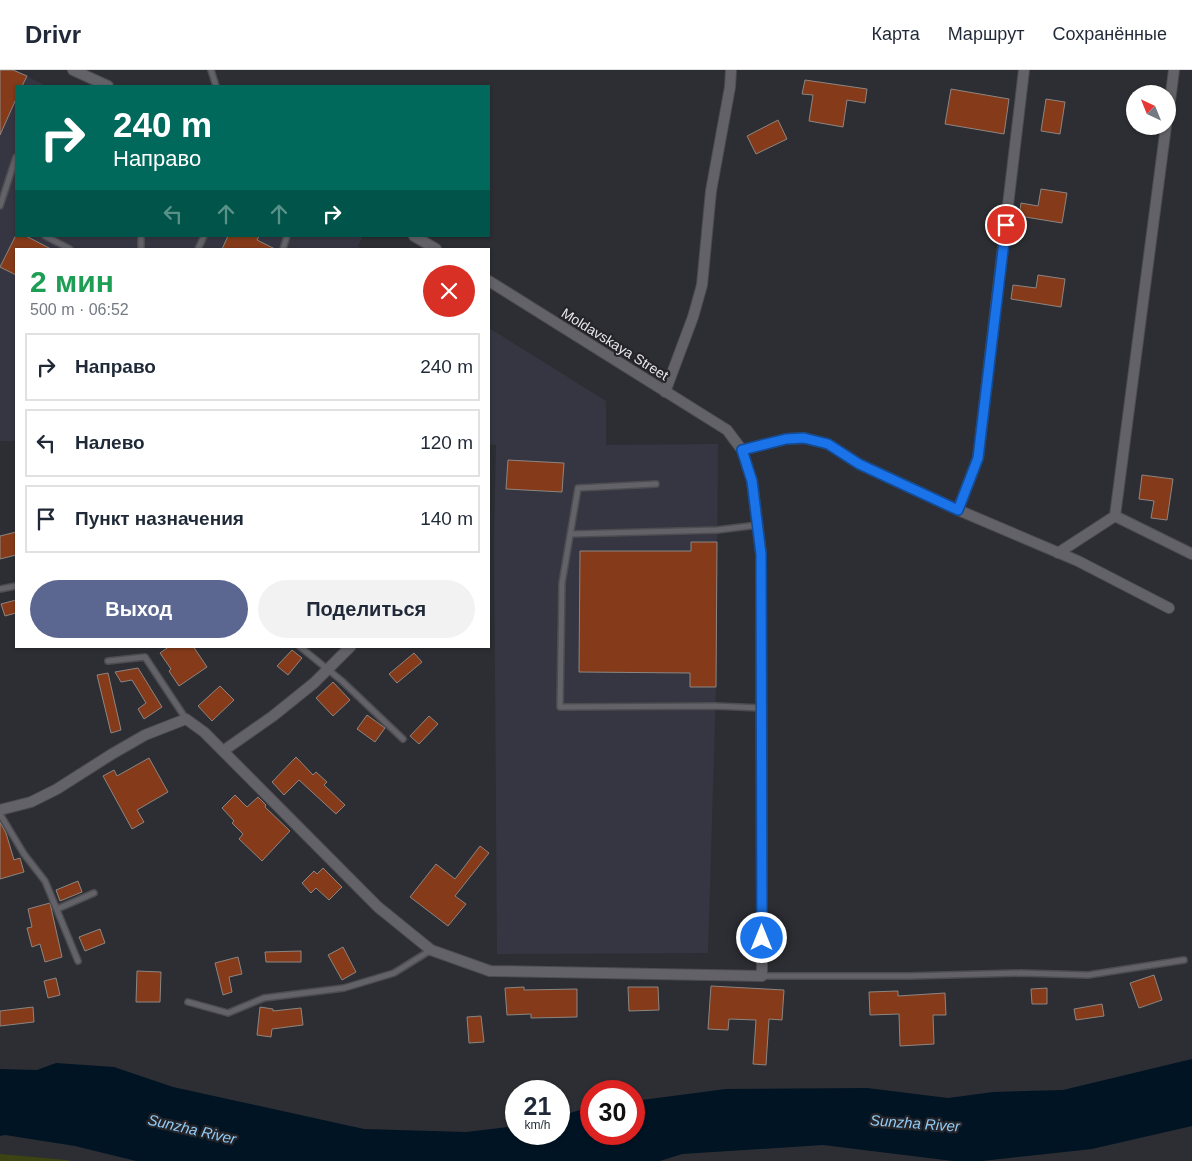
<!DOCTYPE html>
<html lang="ru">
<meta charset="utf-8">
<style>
body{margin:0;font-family:Helvetica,sans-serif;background:#f2f2f3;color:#1f2937;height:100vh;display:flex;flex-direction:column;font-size:19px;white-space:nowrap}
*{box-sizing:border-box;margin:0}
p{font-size:16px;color:#747a83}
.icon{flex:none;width:28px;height:28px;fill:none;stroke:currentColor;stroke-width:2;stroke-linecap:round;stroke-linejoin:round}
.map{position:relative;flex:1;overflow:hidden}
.details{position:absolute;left:15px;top:178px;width:475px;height:400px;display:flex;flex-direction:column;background:#fff;border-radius:0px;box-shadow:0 1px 4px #0004}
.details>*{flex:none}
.hud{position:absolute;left:15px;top:15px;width:475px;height:152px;border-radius:0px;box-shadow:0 1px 4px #0004;background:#00695c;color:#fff;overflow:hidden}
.needle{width:32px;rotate:317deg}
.tools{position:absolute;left:1126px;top:15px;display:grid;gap:10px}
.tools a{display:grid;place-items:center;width:50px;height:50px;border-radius:50%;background:#fff;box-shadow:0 1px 4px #0004;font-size:25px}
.speed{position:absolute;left:505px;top:1010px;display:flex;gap:10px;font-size:25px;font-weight:700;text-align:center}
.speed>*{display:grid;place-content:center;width:65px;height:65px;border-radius:50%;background:#fff;box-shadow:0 1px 4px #0004;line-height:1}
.speed small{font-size:12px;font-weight:400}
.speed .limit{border:8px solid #d22;background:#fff;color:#111}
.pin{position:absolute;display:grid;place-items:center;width:42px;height:42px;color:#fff;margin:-21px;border:2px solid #fff;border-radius:50%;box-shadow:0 1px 5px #0007}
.me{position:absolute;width:55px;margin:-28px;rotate:0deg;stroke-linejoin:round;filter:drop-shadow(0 0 4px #0008)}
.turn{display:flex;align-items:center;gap:18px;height:105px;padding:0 15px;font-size:22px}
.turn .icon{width:65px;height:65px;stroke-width:2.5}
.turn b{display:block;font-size:35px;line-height:42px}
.lanes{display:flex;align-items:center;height:48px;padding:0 15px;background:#0003;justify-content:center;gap:25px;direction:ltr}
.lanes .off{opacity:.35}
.round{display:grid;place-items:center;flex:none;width:52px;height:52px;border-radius:26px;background:#f2f2f3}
.headline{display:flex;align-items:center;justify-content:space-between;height:85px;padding:0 15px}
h1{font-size:30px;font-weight:600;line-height:38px;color:#1e9e55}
.cta{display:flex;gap:10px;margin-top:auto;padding:10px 15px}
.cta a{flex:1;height:58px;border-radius:30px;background:#5b6790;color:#fff;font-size:20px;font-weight:600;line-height:58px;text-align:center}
.cta a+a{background:#f2f2f3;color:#1f2937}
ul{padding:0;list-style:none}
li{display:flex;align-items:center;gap:15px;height:68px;margin:0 10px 8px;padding:0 5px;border:2px solid #e0e1e3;border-radius:0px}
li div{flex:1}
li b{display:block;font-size:19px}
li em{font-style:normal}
header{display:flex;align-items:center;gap:30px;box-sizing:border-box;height:70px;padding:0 25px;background:#fff;border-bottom:1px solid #e0e1e3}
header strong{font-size:24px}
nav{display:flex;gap:28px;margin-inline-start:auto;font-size:18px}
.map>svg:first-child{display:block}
</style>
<header>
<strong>Drivr</strong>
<nav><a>Карта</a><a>Маршрут</a><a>Сохранённые</a></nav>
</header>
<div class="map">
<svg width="1192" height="1091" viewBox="0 0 1192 1091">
<rect width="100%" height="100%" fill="#2d2e33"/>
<path fill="#353641" d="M0,0h13l34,16h-31v150h347l-5,10 4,3h-346v192h-16z
M489,258l117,73v44l112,-1 -2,243 -8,266 -211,1 -3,-415 2,-94 -7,-1z"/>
<path fill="#3c4414" d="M0,1084l67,6 4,1h-71z"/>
<path fill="#001424" d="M1192,989v67l-100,23 -110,12h-29l-130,-16 -141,9 -22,7h-524l-61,-15 -70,-11 -5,1v-67l37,1 19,-7 58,4 59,20 191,42 102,3 50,-6v8h43v-18l32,-9v27h43v-33l92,-12 141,-1 81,10 45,-6 70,-2z"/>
<path fill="#853b1a" stroke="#8c8582" d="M0,0h13l14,6 -5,10h-6v13l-16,36z
M805,10l62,9 -2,14 -18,-3 -4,27 -34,-6 4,-26 -11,-1z
M951,19l58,10 -5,35 -59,-10z
M1046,29l19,3 -5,32 -19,-3z
M778,50l9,19 -31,15 -9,-18z
M1041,119l26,4 -5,30 -43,-7 2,-13 17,3z
M16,165l10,1 25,13h-35v26l-16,-8z
M228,166h31l-2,4 18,9h-53z
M1038,205l27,4 -4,28 -50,-8 2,-14 23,3z
M508,390l56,3 -2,29 -56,-3z
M1142,405l31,4 -6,41 -16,-2 3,-17 -15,-2z
M16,462v23l-16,4v-23z
M691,472h26l-1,145h-26v-14l-111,-1 1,-121h111z
M16,530v13l-11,3 -4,-12z
M170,576h23l14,21 -28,19 -10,-15 2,-2 -11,-16z
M292,580l10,8 -14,17 -11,-9z
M414,583l8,9 -25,21 -8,-9z
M138,598l24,39 -18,12 -6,-10 8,-6 -14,-23 -11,2 -6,-10z
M108,603l13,57 -10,3 -14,-58z
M333,612l17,18 -17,16 -17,-18z
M220,616l14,14 -22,21 -14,-15z
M367,645l18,13 -10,14 -18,-13z
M429,646l9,8 -19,20 -9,-8z
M296,687l17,18 3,-3 11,10 -3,3 21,20 -9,9 -37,-34 -15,15 -12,-13z
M149,688l19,34 -31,18 7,12 -12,7 -29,-53 11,-6 3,6z
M235,725l12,12 11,-10 8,8 -1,2 25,24 -28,30 -23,-22 4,-5 -11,-11 2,-2 -12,-13z
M0,752l6,11 8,27 6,-2 4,14 -24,7z
M480,776l9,7 -34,43 11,8 -18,22 -38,-29 26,-33 19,15z
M323,798l19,19 -13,13 -13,-12 -5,5 -9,-10 12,-12 3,3z
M78,811l4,11 -22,9 -4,-11z
M50,833l12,54 -17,5 -5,-18 -8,3 -5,-19 5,-1 -4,-18z
M100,859l5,14 -20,8 -6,-14z
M343,877l13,25 -14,8 -14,-25z
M301,881v11h-35l-1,-10z
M238,887l4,17 -13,3 3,15 -9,3 -8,-32z
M137,901l24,1 -1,30h-24z
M1154,905l8,25 -23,8 -9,-25z
M56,908l4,17 -12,3 -4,-17z
M711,916l73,4 -2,30 -13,-1 -3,46 -13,-1 3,-44 -27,-1 -1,11 -20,-1z
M524,917v3l53,-1v28l-46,1v-4l-24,1 -2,-27z
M628,917h30l1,23 -30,1z
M1047,918v16h-15l-1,-15z
M898,921v5l47,-3 1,22h-13l1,29 -34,2 -1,-32 -29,1 -1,-23z
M1102,934l2,12 -28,4 -2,-11z
M33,937l1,15 -34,4v-15z
M260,937l13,2v2l28,-3 2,17 -31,4 -1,8 -14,-2z
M481,946l3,26 -15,1 -2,-26z"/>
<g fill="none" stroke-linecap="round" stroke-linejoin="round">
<g stroke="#4d4d51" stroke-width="8">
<path id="service" d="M211,0l5,16
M0,136l16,-49
M45,166l25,13
M141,179v-13
M198,179l6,-13
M283,179l4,-13
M656,414l-78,4 -16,95 -2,124 155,-1 47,2
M571,464l146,-4 41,-5
M0,519l16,-3
M299,576l43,35 61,58
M108,591l37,-4 41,62
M0,744l24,40 21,27 33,80
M57,839l37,-16
M762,906h147l112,-3 67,2 96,-15
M188,932l40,11 36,-15 80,-10 50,-15 37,-23"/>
</g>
<g stroke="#4d4d51" stroke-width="12">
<path id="minor" d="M73,0l35,16
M1168,46l6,-46
M414,166l22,13
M665,322l28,-75 9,-32 9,-94 19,-104 1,-17
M742,380l44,-11 18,-1 24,6 31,20 99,46 120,51 91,47
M958,440l20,-52 46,-388
M1115,446l51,-390
M1058,483l57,-37 77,38
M223,681l50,-35 41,-33 37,-37
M0,740l31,-8 26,-13 55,-35 33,-19 41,-16 18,13 174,175 53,43 59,21 272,5 -1,-422 -9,-73 -10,-31 -15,-20 -238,-149"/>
</g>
<use href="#service" stroke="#626268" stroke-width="5"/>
<use href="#minor" stroke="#626268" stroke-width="10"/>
</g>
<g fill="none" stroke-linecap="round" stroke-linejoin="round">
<g stroke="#114b97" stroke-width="12">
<path id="route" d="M762,868l-1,-384 -9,-73 -10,-31 44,-11 18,-1 24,6 31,20 99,46 20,-52 28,-233"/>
</g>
<use href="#route" stroke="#1a73e8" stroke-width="9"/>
</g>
<g text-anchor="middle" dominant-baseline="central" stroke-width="4.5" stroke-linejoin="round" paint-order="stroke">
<g font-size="14" fill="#e8e8ec" stroke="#242429">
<text transform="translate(615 274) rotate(32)">Moldavskaya Street</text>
</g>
<g font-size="15" font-style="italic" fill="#91ccf6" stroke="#242429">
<text transform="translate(915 1053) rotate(4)">Sunzha River</text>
<text transform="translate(192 1059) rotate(13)">Sunzha River</text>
</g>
</g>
</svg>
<div class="tools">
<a><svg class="needle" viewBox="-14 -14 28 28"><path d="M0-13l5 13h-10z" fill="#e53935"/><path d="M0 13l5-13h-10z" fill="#747a83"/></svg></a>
</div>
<div class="speed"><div>21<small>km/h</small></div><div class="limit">30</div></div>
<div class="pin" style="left:1006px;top:155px;background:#d93025"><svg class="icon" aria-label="arrive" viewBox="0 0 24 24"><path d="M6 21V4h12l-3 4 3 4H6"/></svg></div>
<svg class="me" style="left:762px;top:868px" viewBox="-20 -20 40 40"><circle r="17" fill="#1a73e8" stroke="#fff" stroke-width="3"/><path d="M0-11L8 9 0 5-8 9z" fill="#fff"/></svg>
<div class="hud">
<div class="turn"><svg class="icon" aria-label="right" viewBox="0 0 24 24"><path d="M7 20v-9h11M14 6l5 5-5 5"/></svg><div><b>240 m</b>Направо</div></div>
<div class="lanes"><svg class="icon off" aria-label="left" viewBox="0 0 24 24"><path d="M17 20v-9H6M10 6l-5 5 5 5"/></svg><svg class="icon off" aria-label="ahead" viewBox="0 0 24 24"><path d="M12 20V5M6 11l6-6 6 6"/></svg><svg class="icon off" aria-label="ahead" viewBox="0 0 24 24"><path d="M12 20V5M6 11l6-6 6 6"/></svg><svg class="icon" aria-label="right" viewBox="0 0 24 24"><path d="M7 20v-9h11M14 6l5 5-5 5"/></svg></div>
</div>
<section class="details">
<div class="headline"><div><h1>2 мин</h1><p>500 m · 06:52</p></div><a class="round" style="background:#d93025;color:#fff"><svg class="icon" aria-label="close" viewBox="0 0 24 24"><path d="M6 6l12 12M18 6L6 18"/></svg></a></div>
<ul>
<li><svg class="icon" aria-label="right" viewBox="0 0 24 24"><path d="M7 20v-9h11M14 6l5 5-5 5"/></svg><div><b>Направо</b></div><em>240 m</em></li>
<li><svg class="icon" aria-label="left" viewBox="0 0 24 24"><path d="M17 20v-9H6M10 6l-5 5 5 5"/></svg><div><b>Налево</b></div><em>120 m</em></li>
<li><svg class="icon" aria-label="arrive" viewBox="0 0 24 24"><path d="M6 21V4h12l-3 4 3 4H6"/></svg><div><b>Пункт назначения</b></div><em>140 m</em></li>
</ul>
<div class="cta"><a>Выход</a><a>Поделиться</a></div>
</section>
</div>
